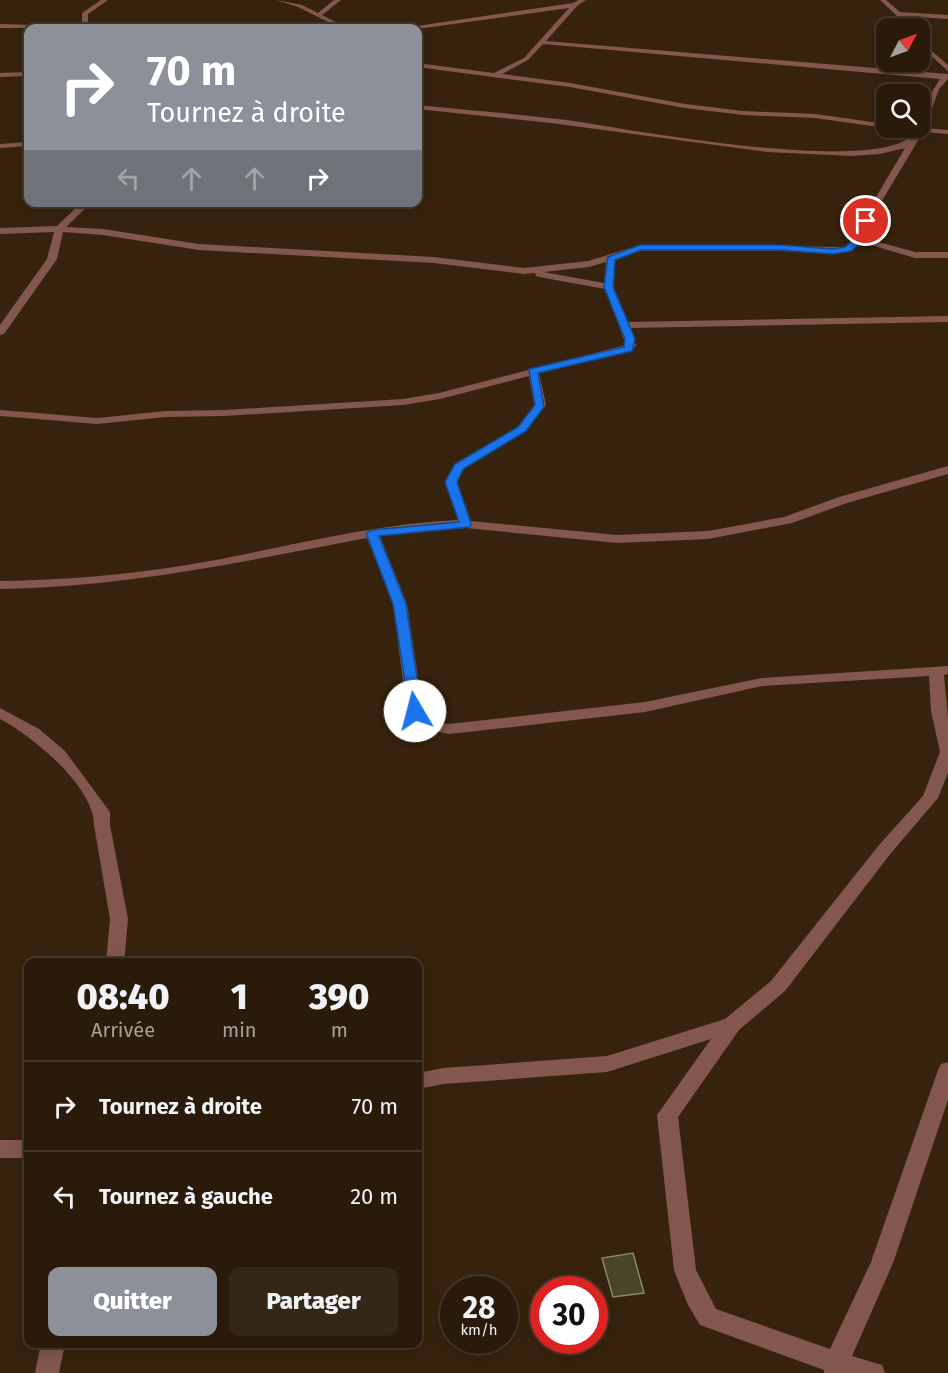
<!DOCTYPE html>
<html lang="fr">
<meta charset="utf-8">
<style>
body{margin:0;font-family:"Fira Sans",sans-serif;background:#352718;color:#f1f3f6;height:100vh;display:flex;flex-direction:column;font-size:22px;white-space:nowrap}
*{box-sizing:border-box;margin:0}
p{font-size:20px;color:#a5a19c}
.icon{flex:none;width:33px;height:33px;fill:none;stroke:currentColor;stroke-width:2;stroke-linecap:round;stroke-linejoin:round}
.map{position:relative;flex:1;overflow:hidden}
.drawer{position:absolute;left:24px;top:958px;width:398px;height:390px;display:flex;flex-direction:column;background:#291a0a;border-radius:12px;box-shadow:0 3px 15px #0003,0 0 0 2px #45382b}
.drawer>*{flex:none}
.guide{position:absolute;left:24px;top:24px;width:398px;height:183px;border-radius:12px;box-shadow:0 3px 15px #0003,0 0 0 2px #45382b;background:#8c9099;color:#fff;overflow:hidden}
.needle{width:39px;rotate:49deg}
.fabs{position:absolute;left:876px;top:18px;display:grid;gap:12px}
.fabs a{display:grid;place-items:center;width:54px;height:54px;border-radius:12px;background:#291a0a;box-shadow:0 3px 15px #0003,0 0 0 2px #45382b;font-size:30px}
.speed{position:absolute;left:440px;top:1276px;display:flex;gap:12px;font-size:30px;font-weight:700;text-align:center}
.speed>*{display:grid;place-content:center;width:78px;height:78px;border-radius:50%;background:#291a0a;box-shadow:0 3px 15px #0003,0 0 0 2px #45382b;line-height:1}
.speed small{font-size:15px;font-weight:400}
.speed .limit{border:9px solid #d22;background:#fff;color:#111}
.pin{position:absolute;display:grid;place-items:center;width:51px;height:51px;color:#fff;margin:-26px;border:3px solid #fff;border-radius:50%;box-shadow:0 2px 6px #0007}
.me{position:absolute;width:66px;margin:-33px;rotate:352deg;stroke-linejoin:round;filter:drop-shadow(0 0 4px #0008)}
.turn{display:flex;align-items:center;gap:21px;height:126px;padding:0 24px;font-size:27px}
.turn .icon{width:78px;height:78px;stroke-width:2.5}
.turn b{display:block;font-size:42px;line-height:51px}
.lanes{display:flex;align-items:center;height:57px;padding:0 24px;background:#0003;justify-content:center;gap:30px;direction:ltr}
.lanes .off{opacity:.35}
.eta{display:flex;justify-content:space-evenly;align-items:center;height:102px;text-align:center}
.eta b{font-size:36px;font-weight:800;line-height:42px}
.button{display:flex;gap:12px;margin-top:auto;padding:12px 24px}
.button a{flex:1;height:69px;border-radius:12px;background:#8c9099;color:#fff;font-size:24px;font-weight:800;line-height:69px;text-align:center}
.button a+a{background:#352718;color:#f1f3f6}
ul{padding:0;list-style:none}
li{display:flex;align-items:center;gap:18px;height:90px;padding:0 24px;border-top:2px solid #45382b}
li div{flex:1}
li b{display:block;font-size:22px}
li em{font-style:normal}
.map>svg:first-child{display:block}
</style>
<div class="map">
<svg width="948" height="1373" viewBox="0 0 948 1373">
<rect width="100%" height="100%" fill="#37230d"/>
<path fill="#4a4528" stroke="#8d8868" stroke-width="1.5" d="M633,1253l11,40 -31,4 -11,-39z"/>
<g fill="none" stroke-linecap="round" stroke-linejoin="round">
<path fill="#83574c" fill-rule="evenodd" d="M101,0h7l-20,14v14h-6v-15z
M276,0l26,5 16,8 16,-13h7l-19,15 25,13h-7l-42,-21z
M579,0h7l-9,6 -31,35 402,33v5l-9,10 -14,39 23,2v4l-25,-2 -53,89 -6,17 51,14h33v6h-33l-54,-16 -10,9 -18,3 -52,-3h-140l-26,8 -1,28 13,35 321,-6v6l-318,6 6,17 -4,6 -93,22 7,32 -20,26 -62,38 -7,13 14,39 146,14 91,-4 76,-14 55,-20 109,-31v8l-101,29 -55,20 -84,16 -91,4 -151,-15 -86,8 27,68 16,107 7,10 19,3 196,-22 117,-24 186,-12v8l-4,1 4,42v56l-10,25 -47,55 -106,138 -46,39 -61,87 18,153 20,39 114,40 41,-87 67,-192 3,-6 7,-2v38l-55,163 -41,93 30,9 3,8h-61v-3l-124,-45 -12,-20 -14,-35 -17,-155 54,-76 -104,33 -163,12 -27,5v-16l27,-5 163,-12 118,-37 46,-38 108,-136 44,-49 17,-44 -9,-41 -2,-35 -167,10 -117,26 -196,22 -29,-6 -13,-17 -14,-107 -26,-66c-121,23 -242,49 -367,51v-8c62,-1 126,-6 187,-16 90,-15 180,-41 271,-45l-13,-38 10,-18 63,-37 16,-22 -5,-29 -89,23 -37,6 -179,11 -58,1 -69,7 -97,-8v-6l97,8 69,-7 58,-1 179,-11 36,-6 187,-48 -21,-56 -66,-12 -3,-1 -1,-3 -11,1 -90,-11 -235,-13 -96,-15 -40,-3 -6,27 -53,75 -4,1v-10l47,-66 7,-27 -54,2v-6l57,-2 25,-24h10l-26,25 37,2 96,15 235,13 90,11 64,-7 52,-16 205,2 10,-9 7,-17 43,-73 -25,6 -28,2 -85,-4 -216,-29 -134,-14v-4c50,5 100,9 150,15 56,8 320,59 349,11l-17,-3h21l7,-28 13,-21 -397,-35 -15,16 -26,14 68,9 115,21 58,7 72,3 71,10 3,4h-3l-71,-10 -72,-3 -58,-7 -115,-21 -153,-20v-4l77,10 30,-15 45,-50 -152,21 -8,-1 1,-1 163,-24zM606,262l-2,21 -61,-11 46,-5z
M880,0h6l14,12 48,3v4l-46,-3 7,12h-6l-7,-13z
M0,24l74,2 3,2h-77z
M920,41l28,24v6l-28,-25z
M28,72v4l-28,1v-4z
M28,142v4l-28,2v-4z
M0,708l39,21 26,22 45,61v13l18,94 -4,44h-18l4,-44 -16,-94c0,-39 -62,-89 -94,-106z
M0,1140h28v18h-28z
M41,1344h24l-6,29h-24z"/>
</g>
<path fill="#1a73e8" stroke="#114b97" stroke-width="1.5" d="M866,218l4,3 -8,20 -11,10 -18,3 -53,-4h-139l-26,10 -2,27 22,52 -3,12 -94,22 6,34 -18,24 -63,38 -6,13 14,42 -1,3 -91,9 27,68 16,107 -7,5 -5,-2 -17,-110 -27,-71 6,-3 87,-8 -14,-40 10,-18 63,-37 17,-22 -6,-36 95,-22 1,-8 -21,-52 4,-30 32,-12h140l53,4 12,-2 10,-9 7,-17z"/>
</svg>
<div class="fabs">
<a><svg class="needle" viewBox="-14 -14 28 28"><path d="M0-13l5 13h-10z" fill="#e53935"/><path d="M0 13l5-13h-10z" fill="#a5a19c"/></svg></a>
<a><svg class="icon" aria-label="search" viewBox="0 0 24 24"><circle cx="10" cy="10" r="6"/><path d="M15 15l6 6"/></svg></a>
</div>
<div class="speed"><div>28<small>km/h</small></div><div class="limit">30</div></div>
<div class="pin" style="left:866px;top:221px;background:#d93025"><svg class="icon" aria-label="arrive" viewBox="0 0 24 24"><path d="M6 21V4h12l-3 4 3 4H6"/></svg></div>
<svg class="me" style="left:415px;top:711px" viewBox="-20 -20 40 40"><circle r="19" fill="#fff"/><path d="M0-13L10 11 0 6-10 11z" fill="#1a73e8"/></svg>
<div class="guide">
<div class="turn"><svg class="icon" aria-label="right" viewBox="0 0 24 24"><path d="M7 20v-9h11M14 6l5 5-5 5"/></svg><div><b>70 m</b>Tournez à droite</div></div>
<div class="lanes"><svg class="icon off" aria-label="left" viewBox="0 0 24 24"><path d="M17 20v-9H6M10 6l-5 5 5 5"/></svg><svg class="icon off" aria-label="ahead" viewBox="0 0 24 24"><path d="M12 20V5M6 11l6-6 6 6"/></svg><svg class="icon off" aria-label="ahead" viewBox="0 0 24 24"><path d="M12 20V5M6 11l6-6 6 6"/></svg><svg class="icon" aria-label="right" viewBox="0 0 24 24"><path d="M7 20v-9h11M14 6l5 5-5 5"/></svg></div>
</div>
<section class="drawer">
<div class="eta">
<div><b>08:40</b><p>Arrivée</p></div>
<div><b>1</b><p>min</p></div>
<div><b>390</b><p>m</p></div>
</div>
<ul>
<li><svg class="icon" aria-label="right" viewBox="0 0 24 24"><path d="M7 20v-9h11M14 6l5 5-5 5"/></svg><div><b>Tournez à droite</b></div><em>70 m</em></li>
<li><svg class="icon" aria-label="left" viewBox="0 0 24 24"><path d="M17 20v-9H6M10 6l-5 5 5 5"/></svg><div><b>Tournez à gauche</b></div><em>20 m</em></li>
</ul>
<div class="button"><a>Quitter</a><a>Partager</a></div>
</section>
</div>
